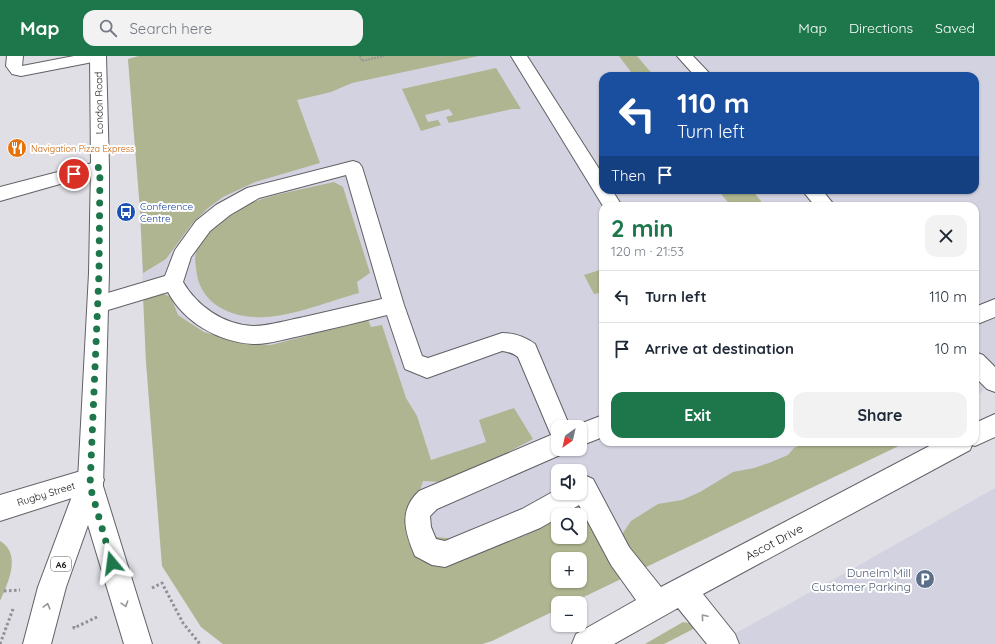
<!DOCTYPE html>
<meta charset="utf-8">
<style>
body{margin:0;font-family:Quicksand,sans-serif;background:#f2f2f3;color:#1f2937;height:100vh;display:flex;flex-direction:column;font-size:15px;white-space:nowrap}
*{box-sizing:border-box;margin:0}
p{font-size:13px;color:#747a83}
.icon{flex:none;width:22px;height:22px;fill:none;stroke:currentColor;stroke-width:2;stroke-linecap:round;stroke-linejoin:round}
.map{position:relative;flex:1;overflow:hidden}
.drawer{position:absolute;left:599px;top:146px;width:380px;height:244px;display:flex;flex-direction:column;background:#fff;border-radius:12px;box-shadow:0 1px 3px #0004}
.drawer>*{flex:none}
.top-card{position:absolute;left:599px;top:16px;width:380px;height:122px;border-radius:12px;box-shadow:0 1px 3px #0004;background:#1a4fa0;color:#fff;overflow:hidden}
.needle{width:26px;rotate:214deg}
.fabs{position:absolute;left:551px;top:364px;display:grid;gap:8px}
.fabs a{display:grid;place-items:center;width:36px;height:36px;border-radius:8px;background:#fff;box-shadow:0 1px 3px #0004;font-size:20px}
.pin{position:absolute;display:grid;place-items:center;width:34px;height:34px;color:#fff;margin:-17px;border:2px solid #fff;border-radius:50%;box-shadow:0 1px 4px #0007}
.me{position:absolute;width:44px;margin:-22px;rotate:344deg;stroke-linejoin:round;filter:drop-shadow(0 0 3px #0008)}
.turn{display:flex;align-items:center;gap:14px;height:84px;padding:0 12px;font-size:18px}
.turn .icon{width:52px;height:52px;stroke-width:2.5}
.turn b{display:block;font-size:28px;line-height:34px}
.then{display:flex;align-items:center;height:38px;padding:0 12px;background:#0003;gap:8px;font-size:15px}
.round{display:grid;place-items:center;flex:none;width:42px;height:42px;border-radius:12px;background:#f2f2f3}
.headline{display:flex;align-items:center;justify-content:space-between;height:68px;padding:0 12px}
h1{font-size:24px;font-weight:800;line-height:30px;color:#1d774b}
.button{display:flex;gap:8px;margin-top:auto;padding:8px 12px}
.button a{flex:1;height:46px;border-radius:12px;background:#1d774b;color:#fff;font-size:16px;font-weight:800;line-height:46px;text-align:center}
.button a+a{background:#f2f2f3;color:#1f2937}
ul{padding:0;list-style:none}
li{display:flex;align-items:center;gap:12px;height:52px;padding:0 12px;border-top:1px solid #e0e1e3}
li div{flex:1}
li b{display:block;font-size:15px}
li em{font-style:normal}
header{display:flex;align-items:center;gap:24px;box-sizing:border-box;height:56px;padding:0 20px;background:#1d774b;color:#fff}
header strong{font-size:19px}
nav{display:flex;gap:22px;margin-inline-start:auto;font-size:14px}
.search{width:280px;height:36px;background:#f2f2f3;display:flex;align-items:center;gap:10px;box-sizing:border-box;padding:0 14px;border-radius:12px;color:#747a83;font-size:15px}
.map>svg:first-child{display:block}
</style>
<header>
<strong>Map</strong>
<div class="search"><svg class="icon" aria-label="search" viewBox="0 0 24 24"><circle cx="10" cy="10" r="6"/><path d="M15 15l6 6"/></svg>Search here</div>
<nav><a>Map</a><a>Directions</a><a>Saved</a></nav>
</header>
<div class="map">
<svg width="995" height="588" viewBox="0 0 995 588">
<rect width="100%" height="100%" fill="#e0dfe6"/>
<path fill="#d3d2e0" fill-rule="evenodd" d="M139,0h856v323l-20,19v-192h-372v236h304l-336,161h-13v6l-66,32 -10,3h-259l-22,-17 -39,-61 -16,-204 -6,-152 -12,-151zM603,20h372v114h-372zM558,371h22v22h-22zM558,415h22v22h-22zM558,459h22v22h-22zM558,503h22v22h-22z
M995,432v156h-279l138,-76z"/>
<path fill="#afb590" fill-rule="evenodd" d="M139,0h340l-127,27 -21,9 -34,8 23,63 -65,19 -32,15 -15,11 -17,17 -25,34 -23,14 -3,-63 -12,-151z
M619,0h18l17,20h-20z
M496,12l25,41h-9l-63,14 -3,-6 7,-2 -4,-6 -24,6 3,7 10,-2 3,5 -20,6 -19,-42z
M334,126l9,5 27,86 -13,9 2,11c-29,8 -63,22 -93,24 -35,2 -68,-13 -70,-50 -1,-4 -1,-12 0,-15 3,-8 26,-35 34,-39 24,-16 74,-24 104,-31z
M718,134h34l13,16h-34z
M603,213v23l-9,2 -10,-19z
M161,237l10,4 7,18 12,8 14,9 42,12 25,1 97,-25 3,7 11,-2 24,73 11,18 14,44 55,-18 -7,-22 35,-12 19,31 -30,16 -14,19 -46,8 -20,-1 -14,42c8,4 17,10 25,13 17,6 64,-3 82,-6l8,6 43,-28 17,-7 37,35 10,-15 27,-17 24,-4 18,-8 33,-20 21,-4 15,-5 19,-8 6,-7 12,-6h101l-336,161h-13v6l-66,32 -10,3h-259l-22,-17 -39,-61 -16,-204 -3,-66zM558,459h22v22h-22zM558,503h22v22h-22z
M0,485c22,13 8,42 0,60z
M683,566l18,3 -37,19h-19z"/>
<g fill="none" stroke-linecap="round" stroke-linejoin="round">
<g stroke="#616066" stroke-width="2">
<path id="minor" d="M7,0h16l-1,10 52,-10h32l-3,3 -5,2 -77,15 -9,-2 -6,-8z
M511,0h16l76,119v15h9l10,16h-19z
M677,0h16l19,20h-17z
M100,105l6,2 3,4 -3,4 -106,30v-14z
M353,105l6,2 3,4 42,138 18,51 6,2 74,-25c12,0 23,4 33,11l35,83h-12v22h10l-1,3 -130,57 -7,7 1,11 5,12 9,2 77,-32 36,-20v4h22v-16l4,-2 9,4 36,68 32,40 276,-145h38v-19l20,-9v23l-20,9 -3,-1 -2,5 -267,144 32,40 4,10h-32l-29,-36 -64,36h-42l4,-10 60,-34 -25,-35 -32,-60 -16,10h-5v3l-18,10 -95,39 -13,-2 -17,-9c-10,-24 -17,-45 4,-65l132,-56 -33,-78c-5,-4 -9,-5 -16,-6l-75,27 -22,-9 -18,-54c-28,7 -56,14 -83,20 -14,3 -38,10 -51,9 -35,-2 -69,-22 -85,-52l-70,21 -7,-3 -3,-6 3,-6 74,-22 10,-26 21,-29 20,-16 31,-17zM346,119l36,124c-26,6 -52,12 -78,18 -15,3 -36,9 -51,9 -29,-1 -56,-20 -70,-44l8,-25 19,-26 20,-16 29,-17z
M802,134h20l13,16h-20z
M995,243v18l-20,8v-18z
M975,296l8,3 12,12v25l-8,-3 -12,-12z
M603,359v22l-23,9v-19h-8z
M91,412l9,3 4,9 -4,9 -100,32v-26z"/>
</g>
<g stroke="#616066" stroke-width="2">
<path id="major" d="M90,0h16l3,111v106l-6,213 49,158h-28l-36,-119 -22,62 -15,57h-28l15,-57 40,-107 11,-207 2,-106z"/>
</g>
<path stroke="#908f94" stroke-width="2" stroke-dasharray="1.5 1.5" stroke-linecap="butt" d="M360,0l2,5 22,-5"/>
<path stroke="#908f94" stroke-width="3" stroke-dasharray="2.5 2.5" stroke-linecap="butt" d="M152,532l10,-5 21,40 17,21
M4,535l16,-1
M74,570v2l23,-11
M0,588l13,-35"/>
<use href="#minor" fill="#fff" fill-rule="evenodd"/>
<use href="#major" fill="#fff" fill-rule="evenodd"/>
</g>
<defs><path id="oneway-chevron" d="M-2-3.5L2.5 0L-2 3.5" fill="none" stroke-width="1.6" stroke-linecap="round" stroke-linejoin="round"/></defs>
<g stroke="#969597">
<use href="#oneway-chevron" transform="translate(125 548) rotate(72)"/>
<use href="#oneway-chevron" transform="translate(47 550) rotate(-75)"/>
<use href="#oneway-chevron" transform="translate(704 561) rotate(-130)"/>
</g>
<g fill="none" stroke-linecap="round" stroke-linejoin="round">
<path stroke="#1d774b" stroke-width="7" stroke-dasharray="0 12.6" d="M74,118l26,-7 -1,106 -9,213 22,77"/>
</g>
<defs>
<g id="restaurant-disc" transform="scale(1)"><circle r="9.5" fill="#e8710a" stroke="#fff"/><path d="M-5-6h1v4h1v-4h1v4h1v-4h1v5L-1.5 .5V6h-2V.5L-5-1ZM5-6V6H3V1.5H1.5Q1.5-4 5-6Z" fill="#fff"/></g>
<g id="bus-disc" transform="scale(1)"><circle r="9.5" fill="#1a4fb4" stroke="#fff"/><path d="M-5-6H5V4H4V6H2V4H-2V6H-4V4H-5ZM-3.5-4V0h7V-4ZM-3.5 1.2v1.5H-2V1.2ZM2 1.2v1.5H3.5V1.2Z" fill="#fff"/></g>
<g id="parking-disc" transform="scale(1)"><circle r="9.5" fill="#5c6f8a" stroke="#fff"/><path d="M-3.5-5.5H1a3.5 3.5 0 0 1 0 7H-1V5.5H-3.5ZM-1-3.4V-.6H.8a1.4 1.4 0 0 0 0-2.8Z" fill="#fff"/></g>
</defs>
<g fill-rule="evenodd">
<use href="#restaurant-disc" x="17" y="92"/>
<use href="#bus-disc" x="126" y="156"/>
<use href="#parking-disc" x="925" y="523"/>
</g>
<g text-anchor="middle" dominant-baseline="central" stroke-width="4" stroke-linejoin="round" paint-order="stroke">
<g font-size="9" fill="#c56008" stroke="#fff" text-anchor="start">
<text x="31" y="92">Navigation Pizza Express</text>
</g>
<rect fill="#fff" stroke="#5b5a5d" stroke-width="1" x="51" y="501" width="20" height="14" rx="3"/>
<g font-size="9" font-weight="bold" fill="#151417">
<text x="61" y="508">A6</text>
</g>
<g font-size="10" fill="#151417" stroke="#fff">
<text transform="translate(99 47) rotate(-91)">London Road</text>
<text transform="translate(46 438) rotate(-17)">Rugby Street</text>
</g>
<g font-size="10" fill="#164399" stroke="#fff" text-anchor="start">
<text x="140" y="150">Conference<tspan x="140" dy="12">Centre</tspan></text>
</g>
<g font-size="12" fill="#151417" stroke="#fff">
<text transform="translate(774 486) rotate(-28)">Ascot Drive</text>
</g>
<g font-size="12" fill="#4e5e75" stroke="#fff" text-anchor="end">
<text x="911" y="516">Dunelm Mill<tspan x="911" dy="14">Customer Parking</tspan></text>
</g>
</g>
</svg>
<div class="fabs">
<a><svg class="needle" viewBox="-14 -14 28 28"><path d="M0-13l5 13h-10z" fill="#e53935"/><path d="M0 13l5-13h-10z" fill="#747a83"/></svg></a>
<a><svg class="icon" aria-label="sound" viewBox="0 0 24 24"><path d="M4 9h4l5-4v14l-5-4H4zM17 9q2 3 0 6"/></svg></a>
<a><svg class="icon" aria-label="search" viewBox="0 0 24 24"><circle cx="10" cy="10" r="6"/><path d="M15 15l6 6"/></svg></a>
<a>+</a>
<a>−</a>
</div>
<div class="pin" style="left:74px;top:118px;background:#d93025"><svg class="icon" aria-label="arrive" viewBox="0 0 24 24"><path d="M6 21V4h12l-3 4 3 4H6"/></svg></div>
<svg class="me" style="left:112px;top:507px" viewBox="-20 -20 40 40"><path d="M0-17L14 15 0 8-14 15z" fill="#1d774b" stroke="#fff" stroke-width="4"/></svg>
<div class="top-card">
<div class="turn"><svg class="icon" aria-label="left" viewBox="0 0 24 24"><path d="M17 20v-9H6M10 6l-5 5 5 5"/></svg><div><b>110 m</b>Turn left</div></div>
<div class="then">Then<svg class="icon" aria-label="arrive" viewBox="0 0 24 24"><path d="M6 21V4h12l-3 4 3 4H6"/></svg></div>
</div>
<section class="drawer">
<div class="headline"><div><h1>2 min</h1><p>120 m · 21:53</p></div><a class="round"><svg class="icon" aria-label="close" viewBox="0 0 24 24"><path d="M6 6l12 12M18 6L6 18"/></svg></a></div>
<ul>
<li><svg class="icon" aria-label="left" viewBox="0 0 24 24"><path d="M17 20v-9H6M10 6l-5 5 5 5"/></svg><div><b>Turn left</b></div><em>110 m</em></li>
<li><svg class="icon" aria-label="arrive" viewBox="0 0 24 24"><path d="M6 21V4h12l-3 4 3 4H6"/></svg><div><b>Arrive at destination</b></div><em>10 m</em></li>
</ul>
<div class="button"><a>Exit</a><a>Share</a></div>
</section>
</div>
